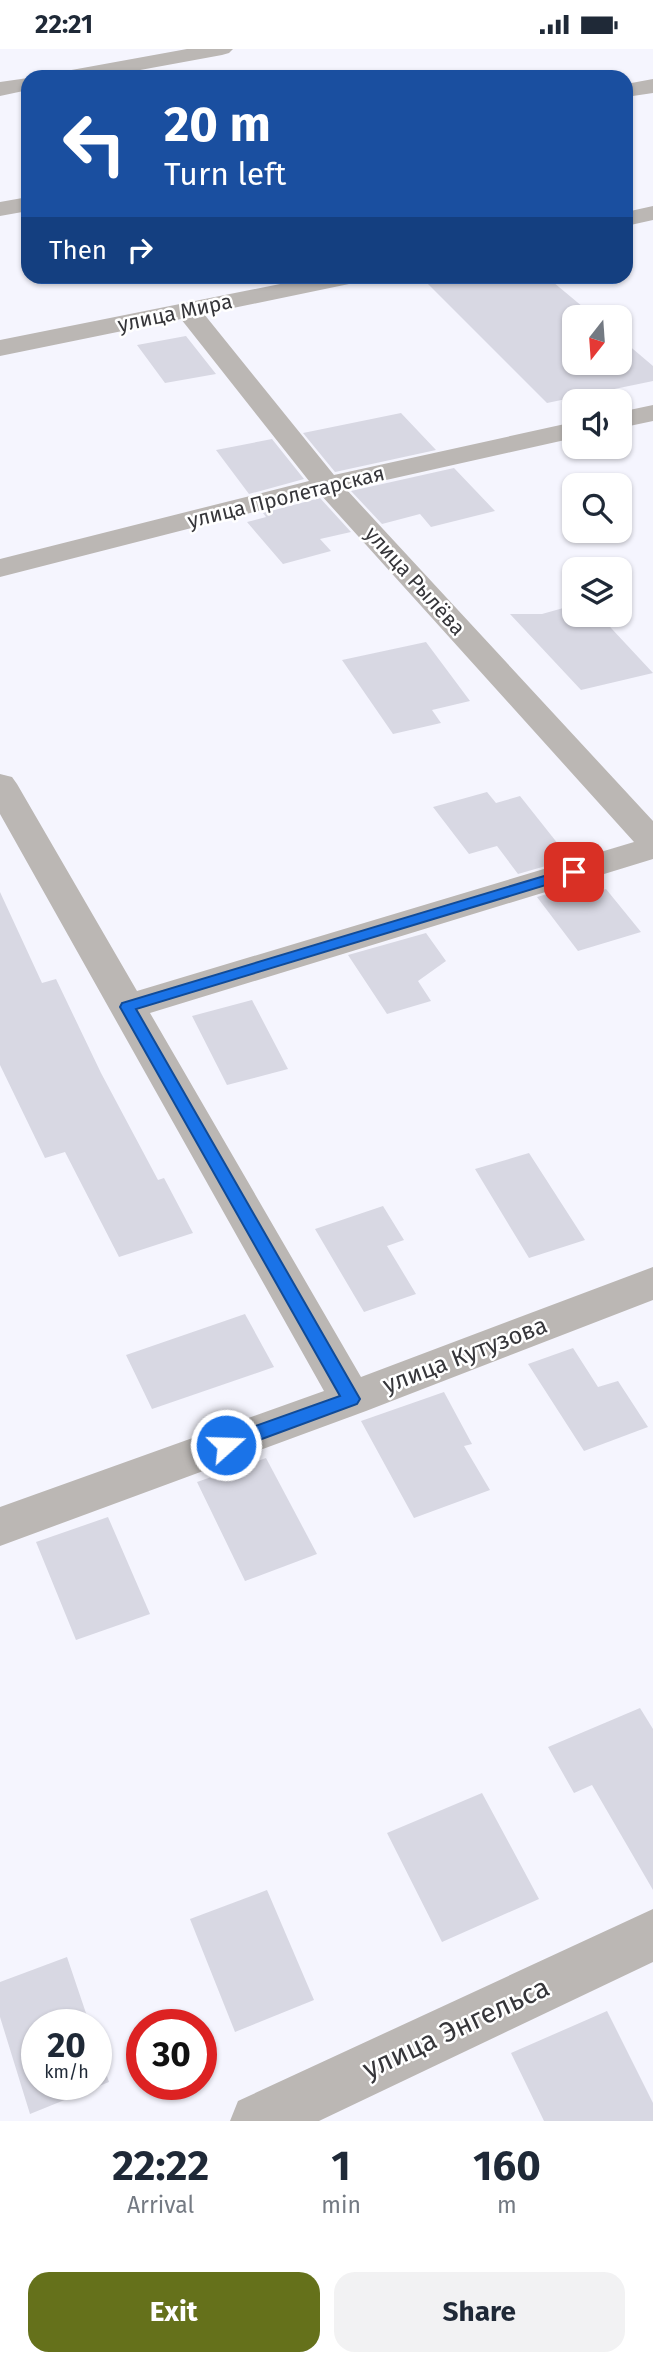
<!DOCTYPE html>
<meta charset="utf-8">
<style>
body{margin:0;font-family:"Fira Sans",sans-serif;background:#f2f2f3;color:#1f2937;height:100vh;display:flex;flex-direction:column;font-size:26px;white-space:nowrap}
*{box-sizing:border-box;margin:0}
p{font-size:23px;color:#747a83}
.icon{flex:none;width:38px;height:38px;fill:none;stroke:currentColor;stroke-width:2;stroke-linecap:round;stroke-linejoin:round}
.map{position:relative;height:2072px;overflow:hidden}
.details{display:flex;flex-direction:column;background:#fff;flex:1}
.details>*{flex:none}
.hud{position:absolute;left:21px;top:21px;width:612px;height:214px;border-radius:21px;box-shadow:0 2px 5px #0004;background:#1a4fa0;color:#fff;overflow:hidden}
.needle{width:46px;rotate:197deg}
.controls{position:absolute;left:562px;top:256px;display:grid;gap:14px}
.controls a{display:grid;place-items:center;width:70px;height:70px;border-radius:14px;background:#fff;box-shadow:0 2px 5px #0004;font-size:35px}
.speed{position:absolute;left:21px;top:1960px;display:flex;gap:14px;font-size:35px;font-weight:700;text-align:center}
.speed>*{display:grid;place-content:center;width:91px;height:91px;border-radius:50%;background:#fff;box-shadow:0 2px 5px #0004;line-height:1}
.speed small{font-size:18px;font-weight:400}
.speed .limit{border:10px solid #d22;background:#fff;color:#111}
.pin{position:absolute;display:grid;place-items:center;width:60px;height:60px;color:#fff;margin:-30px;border-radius:14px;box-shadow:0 4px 10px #0006}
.me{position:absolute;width:77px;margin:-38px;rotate:70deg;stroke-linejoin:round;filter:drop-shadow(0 0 5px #0008)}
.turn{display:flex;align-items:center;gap:24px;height:147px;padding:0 28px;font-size:32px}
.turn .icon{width:91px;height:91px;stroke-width:2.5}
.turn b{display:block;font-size:49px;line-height:60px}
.then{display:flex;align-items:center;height:66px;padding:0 28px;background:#0003;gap:14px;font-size:26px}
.eta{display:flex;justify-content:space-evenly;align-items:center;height:119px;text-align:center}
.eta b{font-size:42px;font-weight:700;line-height:49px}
.primary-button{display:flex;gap:14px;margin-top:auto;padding:14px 28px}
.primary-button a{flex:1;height:80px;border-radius:21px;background:#65711b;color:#fff;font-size:28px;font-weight:700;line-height:80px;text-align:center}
.primary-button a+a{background:#f2f2f3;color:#1f2937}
.status{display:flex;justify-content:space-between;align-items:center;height:49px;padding:0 35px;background:#fff;direction:ltr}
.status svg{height:19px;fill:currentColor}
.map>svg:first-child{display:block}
</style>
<div class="status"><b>22:21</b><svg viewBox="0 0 49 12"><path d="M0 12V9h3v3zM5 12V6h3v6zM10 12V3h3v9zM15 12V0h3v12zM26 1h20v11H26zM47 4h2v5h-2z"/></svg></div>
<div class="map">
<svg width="653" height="2072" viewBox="0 0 653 2072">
<rect width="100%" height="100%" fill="#f5f5fe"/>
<path fill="#d8d8e3" d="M468,228h79l48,40h-21v45h46v-24l33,28v15l-106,22 -119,-119z
M186,287l30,38 -51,9 -28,-38z
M401,364l35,37 -101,22 -32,-39z
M272,390l32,40 -55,15 -33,-44z
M454,419l41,43 -64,16 -11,-13 -38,10 -31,-33z
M320,449l31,34 -31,7 11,12 -48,13 -36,-42 19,-5 -3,-4z
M574,556v9h24l55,59 -72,17 -71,-76h32z
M426,593l44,59 -38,9 9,13 -48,11 -51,-74z
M487,743l9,11 24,-7 50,63 -52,15 -21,-28 -28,8 -36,-47z
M588,833l8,10 10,-3 35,43 -63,19 -41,-54z
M0,843l42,91 14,-4 45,94 57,107 6,-2 29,55 -74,24 -54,-105 -20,6 -45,-93z
M426,884l20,28 -28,20 13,20 -44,13 -39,-59z
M252,951l36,69 -61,16 -35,-69z
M529,1104l56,87 -56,18 -54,-89z
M383,1157l21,34 -17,6 29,48 -52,18 -49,-83z
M245,1265l29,53 -122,42 -26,-54z
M573,1299l25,39 20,-6 30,46 -64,24 -56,-87z
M444,1343l28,52 -8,2 26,44 -76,28 -53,-97z
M266,1409l51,96 -72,27 -48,-99z
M108,1468l42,97 -74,26 -40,-98z
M640,1659l13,21v161l-61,-105 -18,8 -26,-46z
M482,1744l57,106 -97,43 -55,-109z
M267,1841l47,110 -79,32 -45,-113z
M67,1908l23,68h-53v59h59v-41l13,39 -79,32 -30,-97v-35z
M607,1962l46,92v18h-109l-33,-68z"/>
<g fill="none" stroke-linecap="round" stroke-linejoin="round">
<path fill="#bbb7b4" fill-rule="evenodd" d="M187,0h46l-4,4 -7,2 -120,22h-47l3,-5 8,-1z
M28,29v12l-28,6v-14z
M653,30v14l-27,4v-13z
M28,148v14l-28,5v-14z
M653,157v14l-27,6v-14z
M315,228h46l-3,5 -9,2 -145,30 130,161 240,-53v16l-228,51 307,332v38l-503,154 211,364 292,-110v33l-287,111 -366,135v-39l324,-116 -324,-577v-40l12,3 5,7 120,207 497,-149 -313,-347 -321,82v-18l309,-78 -128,-162 -181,37v-16z
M653,356v16l-33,7v-16z
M653,1860v53l-334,159h-89l8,-20z"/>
</g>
<path fill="#1a73e8" stroke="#114b97" stroke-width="2" d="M574,818l7,5 -2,3 -443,134 224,390 -3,5 -125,46 -6,2 -7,-2 -3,-5 3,-6 121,-43 -220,-389 2,-4z"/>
<g text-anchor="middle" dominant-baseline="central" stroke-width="5" stroke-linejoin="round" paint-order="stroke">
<g font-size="21" fill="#36363a" stroke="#fff">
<text transform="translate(175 264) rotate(-12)">улица Мира</text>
<text transform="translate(286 448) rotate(-14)">улица Пролетарская</text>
<text transform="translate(415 532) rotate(48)">улица Рылёва</text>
</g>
<g font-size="24" fill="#36363a" stroke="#fff">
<text transform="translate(465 1306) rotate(-21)">улица Кутузова</text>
</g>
<g font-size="28" fill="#36363a" stroke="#fff">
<text transform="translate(456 1979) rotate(-25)">улица Энгельса</text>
</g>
</g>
</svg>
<div class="controls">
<a><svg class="needle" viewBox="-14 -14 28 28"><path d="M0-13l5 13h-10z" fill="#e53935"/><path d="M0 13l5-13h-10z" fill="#747a83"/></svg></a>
<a><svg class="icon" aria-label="sound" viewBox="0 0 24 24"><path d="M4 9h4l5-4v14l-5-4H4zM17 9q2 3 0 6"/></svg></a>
<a><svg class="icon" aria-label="search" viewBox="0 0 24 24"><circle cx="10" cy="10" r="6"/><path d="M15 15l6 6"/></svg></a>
<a><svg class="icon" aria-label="layers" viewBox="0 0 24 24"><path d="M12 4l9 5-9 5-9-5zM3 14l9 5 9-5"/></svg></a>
</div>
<div class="speed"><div>20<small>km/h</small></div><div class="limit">30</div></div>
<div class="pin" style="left:574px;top:823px;background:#d93025"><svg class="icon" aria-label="arrive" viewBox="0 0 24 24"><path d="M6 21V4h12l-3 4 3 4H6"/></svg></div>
<svg class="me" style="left:226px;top:1396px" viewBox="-20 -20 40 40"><circle r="17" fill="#1a73e8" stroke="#fff" stroke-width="3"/><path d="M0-11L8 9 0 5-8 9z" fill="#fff"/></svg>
<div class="hud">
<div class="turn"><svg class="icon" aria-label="left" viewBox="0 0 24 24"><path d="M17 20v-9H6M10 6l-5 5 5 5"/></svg><div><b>20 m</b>Turn left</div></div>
<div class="then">Then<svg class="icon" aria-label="right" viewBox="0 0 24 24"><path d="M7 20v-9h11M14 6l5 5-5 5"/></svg></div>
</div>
</div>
<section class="details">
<div class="eta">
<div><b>22:22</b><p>Arrival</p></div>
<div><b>1</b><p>min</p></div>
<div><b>160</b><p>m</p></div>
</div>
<div class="primary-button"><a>Exit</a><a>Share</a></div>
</section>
